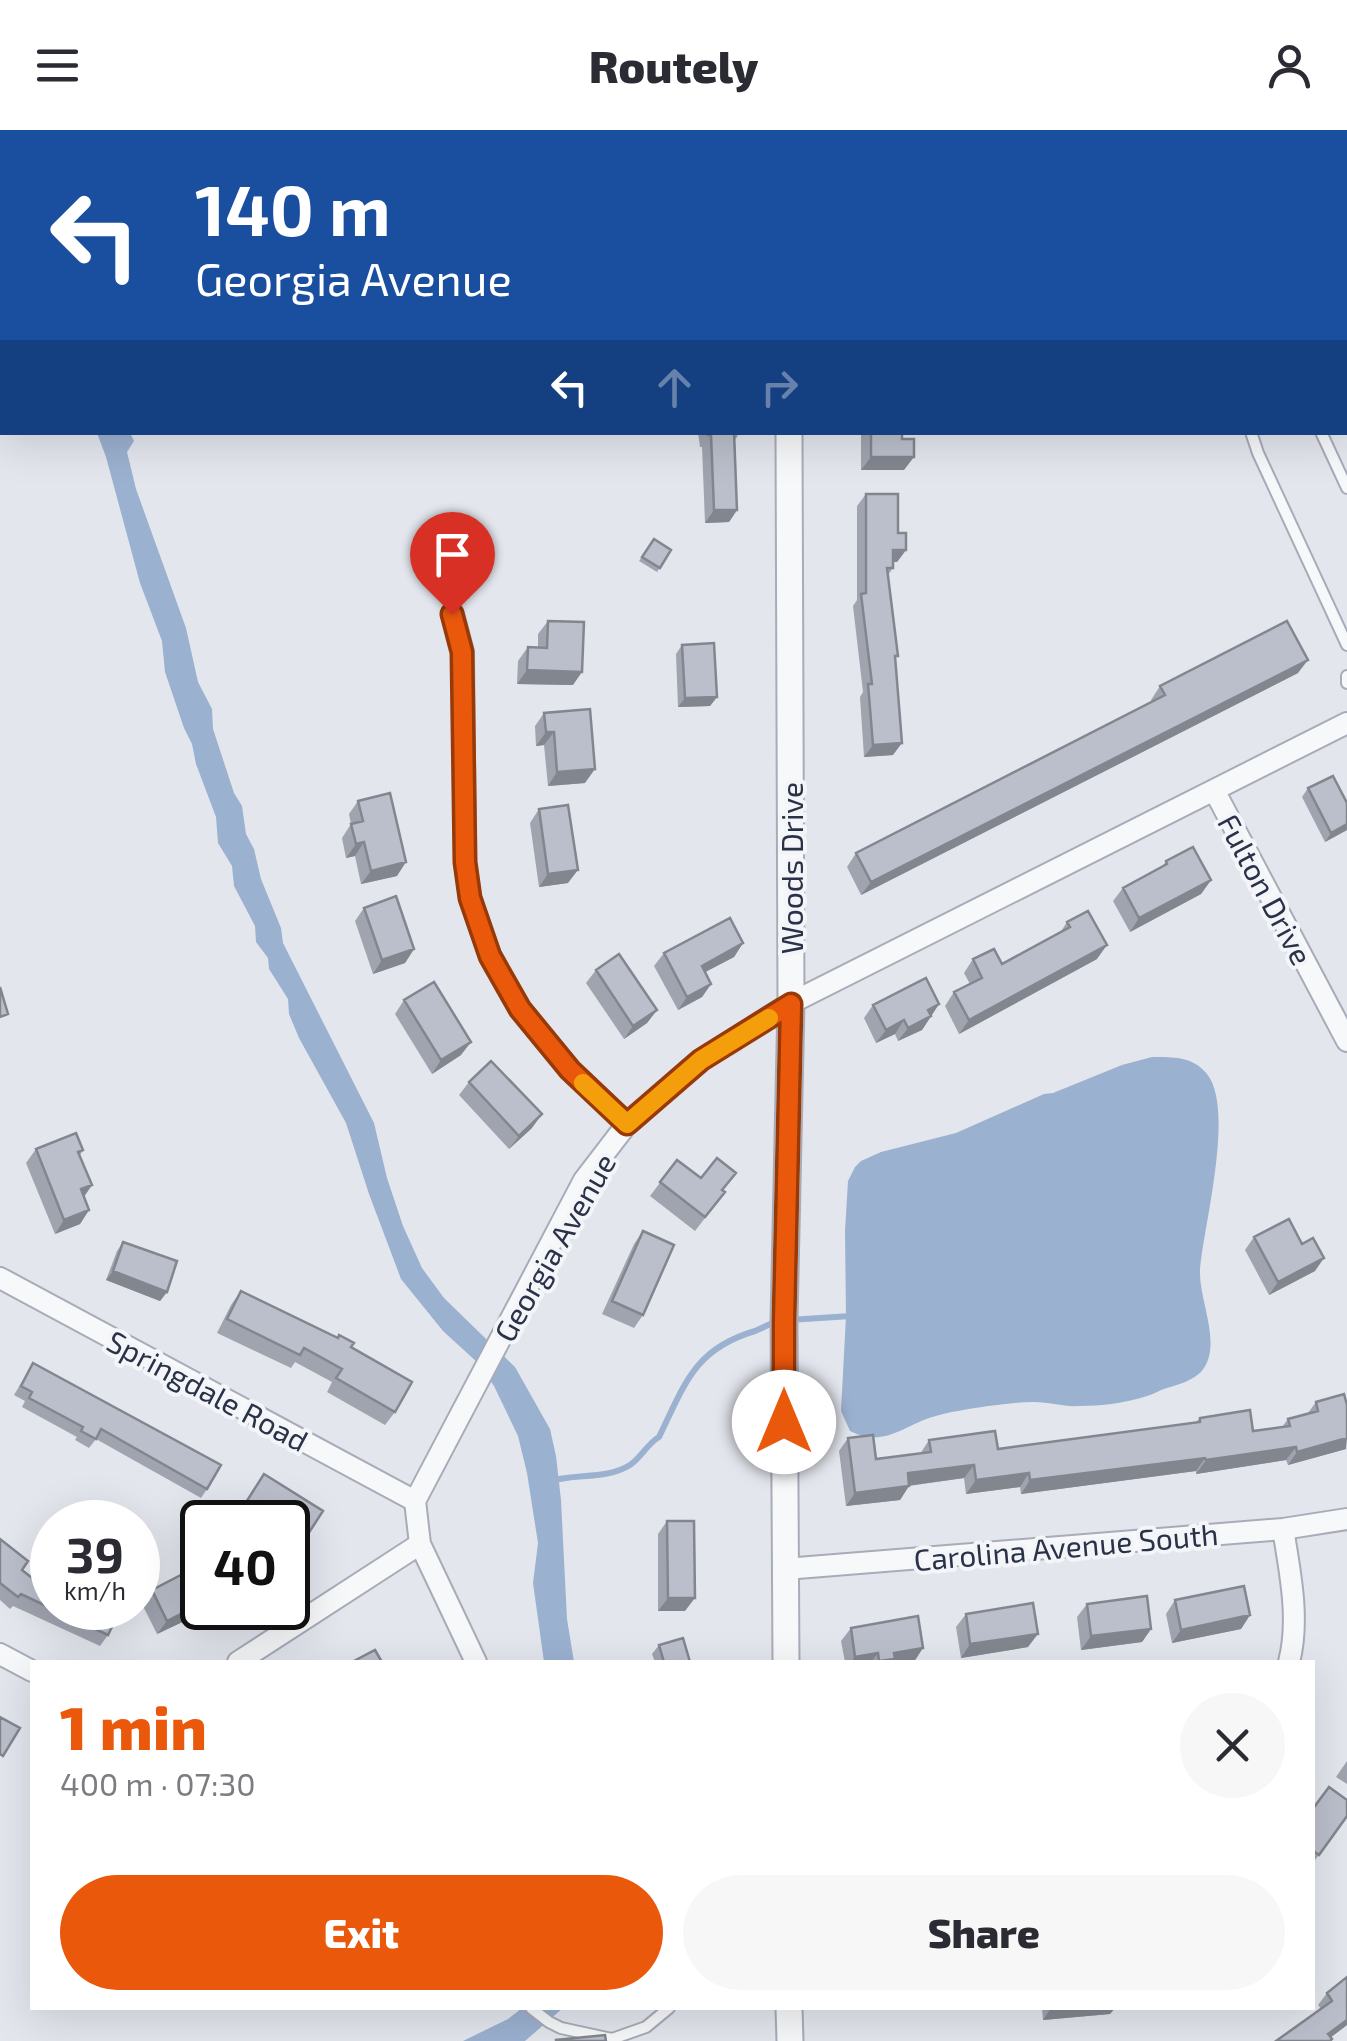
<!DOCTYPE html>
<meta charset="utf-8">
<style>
body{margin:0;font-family:"Exo 2",sans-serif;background:#f7f7f7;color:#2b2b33;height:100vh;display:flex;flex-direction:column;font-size:38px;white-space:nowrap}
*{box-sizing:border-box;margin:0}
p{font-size:32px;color:#7c7c81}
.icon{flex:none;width:55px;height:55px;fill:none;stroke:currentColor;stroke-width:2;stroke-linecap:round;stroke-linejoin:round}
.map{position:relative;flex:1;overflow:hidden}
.panel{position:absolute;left:30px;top:1530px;width:1285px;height:350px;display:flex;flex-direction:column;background:#fff;border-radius:0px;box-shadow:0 10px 40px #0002}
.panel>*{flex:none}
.banner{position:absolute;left:0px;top:0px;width:1348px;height:305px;box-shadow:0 10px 40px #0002;background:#1a4fa0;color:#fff;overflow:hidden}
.speed{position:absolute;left:30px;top:1370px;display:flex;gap:20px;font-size:50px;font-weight:700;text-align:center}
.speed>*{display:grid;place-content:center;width:130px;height:130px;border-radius:50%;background:#fff;box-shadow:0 10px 40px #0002;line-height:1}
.speed small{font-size:25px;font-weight:400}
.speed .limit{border:5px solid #111;border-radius:15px;background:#fff;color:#111}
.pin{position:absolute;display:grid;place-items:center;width:85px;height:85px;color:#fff;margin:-102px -42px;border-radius:50% 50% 50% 0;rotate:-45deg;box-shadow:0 0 10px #0007}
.pin .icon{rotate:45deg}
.me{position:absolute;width:110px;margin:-55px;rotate:0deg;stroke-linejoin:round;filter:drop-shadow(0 0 8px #0008)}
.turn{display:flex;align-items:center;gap:35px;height:210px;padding:0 30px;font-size:45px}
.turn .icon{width:130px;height:130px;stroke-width:2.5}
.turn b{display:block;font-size:70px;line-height:85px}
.lanes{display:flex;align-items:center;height:95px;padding:0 30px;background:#0003;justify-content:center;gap:50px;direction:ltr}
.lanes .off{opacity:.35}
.round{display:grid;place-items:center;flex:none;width:105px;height:105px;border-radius:52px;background:#f7f7f7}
.summary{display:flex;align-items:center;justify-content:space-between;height:170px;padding:0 30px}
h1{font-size:60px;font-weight:800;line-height:75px;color:#ea580c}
.button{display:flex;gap:20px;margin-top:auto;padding:20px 30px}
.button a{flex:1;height:115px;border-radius:60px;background:#ea580c;color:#fff;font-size:40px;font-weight:800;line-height:115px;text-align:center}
.button a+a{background:#f7f7f7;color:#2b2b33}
header{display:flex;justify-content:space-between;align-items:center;height:130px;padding:0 30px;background:#fff;font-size:45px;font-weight:800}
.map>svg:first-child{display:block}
</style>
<header><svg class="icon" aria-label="menu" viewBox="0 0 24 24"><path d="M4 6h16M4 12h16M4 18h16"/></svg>Routely<svg class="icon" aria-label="person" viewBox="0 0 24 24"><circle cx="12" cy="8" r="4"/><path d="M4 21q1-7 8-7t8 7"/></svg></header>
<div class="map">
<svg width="1347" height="1911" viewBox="0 0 1347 1911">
<rect width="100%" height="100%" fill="#e3e6ed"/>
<path fill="#9bb1d0" d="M97,303h33l4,8 -7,11 9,37 50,139 12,54 14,27 1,20 21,64 8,13 4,28 8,15 7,30 20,49 2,15 91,180 13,55 16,48 19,42 22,30 71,69 35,62 6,27 5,44 6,119 7,43h-30l-11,-79 5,-40 -11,-70 -9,-37 -24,-50 -16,-23 -35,-32 -42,-52 -32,-85 -23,-71 -47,-85 -10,-24 -1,-15 -19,-30 -1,-11 -12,-16 -1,-16 -21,-40 -2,-20 -14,-23 -2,-26 -20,-53 -4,-20 -8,-16 -19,-56 -3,-31 -22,-58 -34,-126z
M1152,927c20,0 41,-1 55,17 28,35 -3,150 -7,195 -2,31 24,77 1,103 -8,8 -23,13 -34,16 -7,2 -13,6 -20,8 -22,7 -45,10 -68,10 -15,1 -30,-4 -45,-4 -15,0 -31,2 -46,4 -19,3 -41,6 -59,12 -30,11 -47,29 -79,13l-9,-20 5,-95 -1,-85 3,-50 7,-14 6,-6 20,-9 75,-19 88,-39 9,-1 69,-28z
M522,1878h41l-38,33h-62l45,-22z"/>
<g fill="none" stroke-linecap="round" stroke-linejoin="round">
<path stroke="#9bb1d0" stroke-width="6" d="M789,1190l62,-4
M551,1351c25,-8 55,-1 79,-16 11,-7 17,-21 29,-28 26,-53 35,-88 96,-106 8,-3 13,-7 22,-9"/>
<g stroke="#a7acb8" stroke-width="14">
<path id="service" d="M1292,0l2,2
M1345,113l2,-1
M1345,242l2,-1
M1251,302l7,21 89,192
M1321,302l26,56
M1347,546v7
M531,1878l18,14 12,6 51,11 34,-12 23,-19"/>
</g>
<g stroke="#a7acb8" stroke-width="24">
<path id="minor" d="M1259,0l1,2
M1345,179l2,4
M453,484l10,38 2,210 5,36 20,58 30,53 50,61 57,54
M1214,660l133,251
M0,1148l415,223
M1283,1399c7,43 17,91 6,133
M420,1414l56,118
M785,1439l498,-40 64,-10
M0,1524l32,17
M238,1532l182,-118 -5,-43 169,-321 43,-56 74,-64 90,-57 556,-280"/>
</g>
<g stroke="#a7acb8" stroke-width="29">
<path id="tertiary" d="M788,0v2
M786,1532l-2,-341 7,-318 -2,-571
M789,1878l1,33"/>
</g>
<g stroke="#a7acb8" stroke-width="31">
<path id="secondary" d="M554,2l5,-2
M0,269l2,-2"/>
</g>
<use href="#service" stroke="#f7f8fa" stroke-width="10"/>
<use href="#minor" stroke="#f7f8fa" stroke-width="20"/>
<use href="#tertiary" stroke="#f7f8fa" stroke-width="25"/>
<use href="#secondary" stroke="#fff" stroke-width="28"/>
</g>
<path fill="#a0a4af" d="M698,302h42l-5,8 2,70 -8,12 -24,1 -3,-76h-2z
M861,302h41l2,38h-43z
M866,364l32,39 8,17 -9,12h-4v6l-5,7 7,84 -2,96 -29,2 -4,-60 3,-5 -10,-86 4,-6v-94z
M654,409l17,11 -14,22 -18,-11z
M548,491l25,64 -56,-1 1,-23 10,-14 10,1v-14z
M682,515l35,52 -7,9 -32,1 -2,-53z
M1298,543l-437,222 -14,-28 9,-14 296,-151 -1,-2 9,-14z
M544,583l41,70 -37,3 -4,-41 -8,1 -1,-20z
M1308,658l39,15v27l-22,12 -23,-45z
M358,671l39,75 -36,8 -6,-28 -9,2 -4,-20 9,-14 -2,-10z
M539,679l29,74 -29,4 -9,-64z
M1166,731l45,19 -10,14 -71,38 -17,-31 10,-13 39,-21z
M364,778l50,41 -9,14 -32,11 -18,-53z
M1067,792l30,37 -138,75 -14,-28 9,-14 16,-8 -6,-11 9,-14 29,5 58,-31z
M743,813l-9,14 -29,15 6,12 -9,13 -24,13 -24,-44 10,-13z
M596,840l61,40 -10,13 -23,16 -38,-56z
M404,870l57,55 -29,19 -37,-60z
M939,874l-17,26 -24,11 -3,-7 -19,9 -12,-25 9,-13z
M469,952l63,46 -23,21 -50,-54z
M36,1019l47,1 -3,5 12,30 -8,12 5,13 -9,14 -25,10 -29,-71z
M677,1030l24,18 24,14 -30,39 -45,-35z
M643,1101v84l-9,13 -32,-14 32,-70z
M1254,1107l61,34 -46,24 -24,-45z
M123,1112l44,50 -7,9 -54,-21 11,-29z
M241,1161l110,56 44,65 -10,13 -58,-33 5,-10 -37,-20 -4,6 -74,-35 14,-28z
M33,1233l174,126 -6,9 -105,-59 -7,9 -14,-8 2,-3 -55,-30 3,-6 -11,-6z
M1316,1272l30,47 -58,16 -2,-5 -90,14v-3l-175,23 -1,-7 -54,7 -2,-16 -55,8 -9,14 -54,6 -7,-55 9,-13 28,21 44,-5 9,-14 69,9 198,-27 4,-4 53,13 29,-4 6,-8 20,-6z
M254,1358l69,23 -26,40 -9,-6v-23h-56z
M667,1391l18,90h-27v-77z
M0,1409l22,31 27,22 3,-6v22l56,27 -8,11 -87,-40 -3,3 -10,-9z
M152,1460l50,18h10l-55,26 -15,-30z
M1175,1470l75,15 -9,14 -69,14 -6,-29z
M1087,1474l64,25 -9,13 -61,8 -4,-33z
M966,1484l62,33 -67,11 -5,-31z
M851,1498l63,34h-69l-4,-21z
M659,1515l31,17h-35l-3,-8z
M1347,1631v23l-11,-7z
M1312,1680l35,7 -35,47z
M1347,1847v48l-16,12 -10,-28 -3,-4 9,-12z
M1042,1878h73l-5,6 -67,6z"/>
<path fill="#82868e" d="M871,327h43l-10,13h-43z
M714,380h23l-8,12 -24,1z
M893,420h13l-9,12h-12z
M1308,530l-10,13 -437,222 10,-13z
M527,540l55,2 -9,13 -56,-1z
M717,567l-7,9 -32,1 7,-9z
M546,602h8l-10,13 -8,1z
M902,613l-9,12 -29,2 9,-12z
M595,639l-10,14 -37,3 9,-14z
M1347,694v6l-22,12 6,-9z
M364,712l-9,14 -9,2 10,-14z
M406,732l-9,14 -36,8 10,-13z
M578,740l-10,13 -29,4 9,-13z
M1211,750l-10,14 -71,38 9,-14z
M743,813l-9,14 -42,22 10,-13z
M1107,815l-10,14 -138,75 10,-14z
M414,819l-9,14 -32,11 9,-14z
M711,854l-9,13 -24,13 9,-13z
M939,874l-17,26 -24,11 10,-13 20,-18z
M657,880l-10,13 -23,16 9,-13z
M904,890l-9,14 -19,9 10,-13z
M471,912l-10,13 -29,19 9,-14z
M542,984l-10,14 -23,21 10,-13z
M92,1055l-10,14 -1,-10z
M89,1080l-9,14 -25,10 9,-14z
M1324,1128l-9,13 -46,24 9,-13z
M113,1141l54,21 -7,9 -54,-21z
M1347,1308l-1,11 -58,16 9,-13z
M1296,1317l-10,13 -90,14 10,-14z
M1205,1328l-9,13 -175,23 9,-14z
M974,1335l-10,13 -66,9 10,-14z
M1029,1343l-9,14 -54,7 10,-14z
M909,1356l-9,14 -54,6 9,-13z
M668,1468h27l-10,13h-27z
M202,1473v5h10l-55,26 10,-13z
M1250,1485l-9,14 -69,14 9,-13z
M1151,1499l-9,13 -61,8 10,-14z
M1038,1504l-10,13 -67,11 9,-14z
M923,1518l-9,14h-36l16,-9z
M878,1523l-7,9h-20l4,-5z
M1051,1878h64l-5,6 -67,6z
M1347,1890v5l-21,16 2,-7z"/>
<path fill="#babfcb" stroke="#82868e" stroke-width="2.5" d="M314,0h52l-4,2h-47z
M696,0h35v2h-34z
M875,0h32v2h-32z
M708,302h26l3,78h-23l-3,-75h-3z
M871,302h31v7h12v18h-43z
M866,364h32v39h8v17h-13v18h-6l11,88h-3l7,87 -29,2 -5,-61h4l-11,-90 5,-1z
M654,409l17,11 -11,18 -18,-11z
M548,491l36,1 -2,50 -55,-2 1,-23 19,1z
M1287,491l21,39 -437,222 -15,-29 309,-158 -5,-9z
M714,513l3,54 -32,1 -3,-53z
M590,579l5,60 -38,3 -3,-40h-8l-2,-19z
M1333,646l14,27v21l-16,9 -23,-45z
M390,663l16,69 -35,9 -7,-29 -8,2 -5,-20 12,-3 -5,-20z
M568,675l10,65 -30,4 -9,-65z
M1193,717l18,33 -72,38 -16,-30 44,-24 -1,-3z
M396,766l18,53 -32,11 -18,-52z
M1088,781l19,34 -138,75 -15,-28 28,-14 -9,-19 21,-10 8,15 68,-37 -3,-5z
M730,788l13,25 -41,23 9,18 -24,13 -23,-44z
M619,824l38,56 -24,16 -37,-56z
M926,848l13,26 -11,6 3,6 -23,12 -4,-8 -18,10 -13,-25z
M434,852l37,60 -30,18 -37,-60z
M0,857l8,27 -8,3z
M491,931l51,53 -23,22 -50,-54z
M76,1003l7,17 -5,2 14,33 -11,4 8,21 -25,10 -28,-71z
M717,1028l19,15 -14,17 3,2 -20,25 -45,-35 17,-22 24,18z
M1289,1089l13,25 11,-6 11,20 -46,24 -24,-45z
M643,1101l31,14 -31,70 -31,-14z
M123,1112l54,19 -10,31 -54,-21z
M241,1161l97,47 1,-3 15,8 -3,4 61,35 -17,30 -59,-34 6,-9 -38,-21 -4,7 -73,-36z
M33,1233l188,102 -14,24 -106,-60 -5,10 -15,-8 2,-4 -54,-29 3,-6 -11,-6z
M1344,1264l3,11v33l-50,14 -1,-5 -90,13 -1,-2 -175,22 -1,-7 -53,7 -2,-15 -66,8 1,13 -54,7 -7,-55 25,-3 3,24 55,-7 -2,-12 66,-9 3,18 202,-27v-4l50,-8 3,21 37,-5 -2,-7 30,-8 -2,-9z
M264,1344l59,37 -17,26 -18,-11v-4h-6l-6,-3 -2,3h-25l-11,-7z
M667,1391h27l1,77h-27z
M0,1409l28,22 -6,9 29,23 1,-2v17h69l-13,27 -87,-41 -3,3 -18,-14z
M202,1434v39l-35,18 -15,-31z
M1244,1456l6,29 -69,15 -6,-30z
M1147,1466l4,33 -60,7 -4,-32z
M1033,1473l5,31 -68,10 -4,-30z
M918,1486l5,32 -29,5 1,6 -16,2 -1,-8 -23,4 -4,-29z
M683,1508l7,24h-26l-5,-17z
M375,1520l7,12h-30z
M0,1587l20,11 -17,28 -3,-2z
M1329,1657l18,13v16l-28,39 -7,-5v-40z
M1347,1847v43l-19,14 4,5 -2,2h-54l56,-40 -5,-8z
M605,1905l1,6h-50v-1z"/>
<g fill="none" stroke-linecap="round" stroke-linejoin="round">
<g stroke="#983908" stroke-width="25">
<path id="route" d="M452,484l10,38 3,210 5,36 20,58 30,53 50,61 57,54 74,-64 90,-56 -7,317v101"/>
</g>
<use href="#route" stroke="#ea580c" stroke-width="18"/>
<path stroke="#f59e0b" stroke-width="18" d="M583,953l44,41 74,-64 68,-42"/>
</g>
<g text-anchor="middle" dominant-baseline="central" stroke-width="8" stroke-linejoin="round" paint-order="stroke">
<g font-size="30" fill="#293247" stroke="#f3f5f9">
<text transform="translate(791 738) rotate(-90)">Woods Drive</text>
<text transform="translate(1266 759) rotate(62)">Fulton Drive</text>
<text transform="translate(554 1117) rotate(-60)">Georgia Avenue</text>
<text transform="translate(208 1260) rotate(28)">Springdale Road</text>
<text transform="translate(1066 1416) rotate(-5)">Carolina Avenue South</text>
</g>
</g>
</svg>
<div class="speed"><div>39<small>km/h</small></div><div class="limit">40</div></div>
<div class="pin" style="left:452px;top:484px;background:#d93025"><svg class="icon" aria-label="arrive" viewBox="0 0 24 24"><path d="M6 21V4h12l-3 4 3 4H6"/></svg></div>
<svg class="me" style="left:784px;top:1292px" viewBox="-20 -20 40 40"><circle r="19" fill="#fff"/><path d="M0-13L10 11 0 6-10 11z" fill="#ea580c"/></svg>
<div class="banner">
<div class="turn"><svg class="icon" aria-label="left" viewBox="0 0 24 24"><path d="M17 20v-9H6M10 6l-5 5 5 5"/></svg><div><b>140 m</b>Georgia Avenue</div></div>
<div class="lanes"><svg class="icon" aria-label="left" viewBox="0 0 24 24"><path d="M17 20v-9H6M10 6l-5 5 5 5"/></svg><svg class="icon off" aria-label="ahead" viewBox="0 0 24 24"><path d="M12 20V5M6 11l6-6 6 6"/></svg><svg class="icon off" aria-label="right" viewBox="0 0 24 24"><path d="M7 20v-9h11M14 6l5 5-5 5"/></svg></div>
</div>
<section class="panel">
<div class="summary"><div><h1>1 min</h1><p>400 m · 07:30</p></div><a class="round"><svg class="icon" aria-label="close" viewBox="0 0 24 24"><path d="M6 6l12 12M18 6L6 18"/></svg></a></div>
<div class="button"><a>Exit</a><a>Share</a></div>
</section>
</div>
